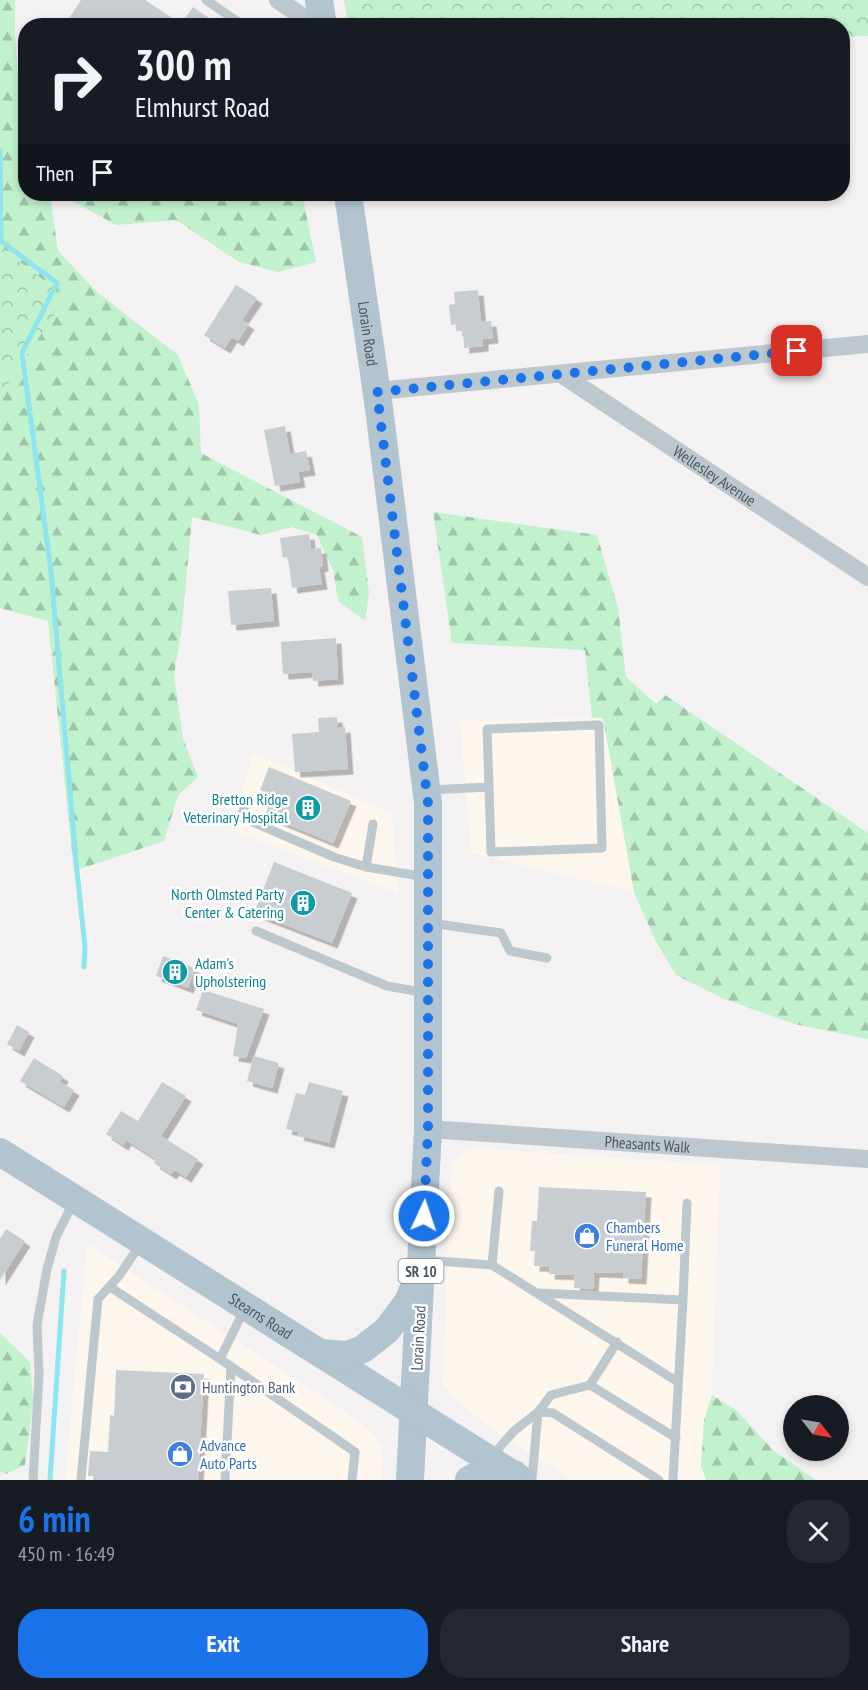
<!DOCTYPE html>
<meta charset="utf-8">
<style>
body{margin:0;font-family:"PT Sans Narrow",sans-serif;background:#242831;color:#f1f3f6;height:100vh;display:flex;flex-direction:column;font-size:22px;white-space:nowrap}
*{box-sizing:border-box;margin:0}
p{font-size:20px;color:#9ea1a6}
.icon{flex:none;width:33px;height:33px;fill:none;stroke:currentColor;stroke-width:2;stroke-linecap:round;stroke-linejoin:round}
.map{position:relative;height:1480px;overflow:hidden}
.drawer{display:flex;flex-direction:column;background:#171b24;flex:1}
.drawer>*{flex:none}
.banner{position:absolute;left:18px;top:18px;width:832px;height:183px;border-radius:24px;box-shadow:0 3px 9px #0003;background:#171b24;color:#f1f3f6;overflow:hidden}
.needle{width:39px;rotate:121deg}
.tools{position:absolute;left:783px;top:1395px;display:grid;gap:12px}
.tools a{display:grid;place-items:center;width:66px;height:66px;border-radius:50%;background:#171b24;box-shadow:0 3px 9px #0003;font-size:30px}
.pin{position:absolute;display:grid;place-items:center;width:51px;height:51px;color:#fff;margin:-26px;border-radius:12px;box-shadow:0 3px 9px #0006}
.me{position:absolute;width:66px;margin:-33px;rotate:3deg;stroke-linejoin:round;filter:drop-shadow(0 0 4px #0008)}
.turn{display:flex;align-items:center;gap:21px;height:126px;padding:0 18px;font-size:27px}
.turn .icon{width:78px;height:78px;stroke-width:2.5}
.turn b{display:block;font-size:42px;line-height:51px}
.then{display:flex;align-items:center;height:57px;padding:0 18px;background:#0003;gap:12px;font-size:22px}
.round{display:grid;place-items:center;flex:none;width:63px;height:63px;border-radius:24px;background:#242831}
.head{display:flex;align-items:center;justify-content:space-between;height:102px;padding:0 18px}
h1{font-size:36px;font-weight:800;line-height:45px;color:#1a73e8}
.cta{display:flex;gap:12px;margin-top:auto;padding:12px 18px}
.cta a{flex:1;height:69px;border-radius:24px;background:#1a73e8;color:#fff;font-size:24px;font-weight:800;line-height:69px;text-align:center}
.cta a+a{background:#242831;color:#f1f3f6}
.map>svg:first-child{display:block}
</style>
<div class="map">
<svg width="868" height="1480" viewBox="0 0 868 1480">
<defs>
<pattern id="forest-firs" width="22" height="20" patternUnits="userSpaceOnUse" patternTransform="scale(1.5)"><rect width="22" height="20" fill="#c1f1cd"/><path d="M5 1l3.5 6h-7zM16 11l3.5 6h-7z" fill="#9fc6aa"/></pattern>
<pattern id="park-crowns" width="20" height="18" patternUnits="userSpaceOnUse" patternTransform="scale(1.5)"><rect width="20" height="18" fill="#c1f1cd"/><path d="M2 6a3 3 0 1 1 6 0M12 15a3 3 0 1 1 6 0" fill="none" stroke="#9fc6aa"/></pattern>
<filter id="shadow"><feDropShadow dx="5.5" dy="5.5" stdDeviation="0" flood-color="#0004"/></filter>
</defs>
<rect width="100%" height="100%" fill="#f4f1f2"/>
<path fill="#fdf6ec" d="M603,718l31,174 -163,-39 -11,-132z
M253,753l139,60 6,80 -167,-63z
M473,1148l247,17 -8,230 -8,25 -3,46 5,14h-133l-83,-52 -39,-33 -8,-11 7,-197 3,-28z
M87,1244l256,166 29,22 9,14 2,10 -2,24h-316z"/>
<path fill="url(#forest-firs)" d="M0,0h15v37l4,55 6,4 1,98h24l8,57 40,42 80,62 21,50 2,48 161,84 7,56 -4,28 -27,-20 -5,-31 -16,-35 -25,-8 -31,8 -69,-18 -10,109 -8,49 9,63 15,39 -20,18 -14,46 -90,30 -26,-250 -48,-13v-212l65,-99 -65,-50z
M60,194h242l14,68 -38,10 -39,-10 -63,-42 -60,5z
M433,512l164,23 21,73 8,69 30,27 9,-9 203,138v206l-74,-15 -72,-26 -46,-23 -21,-35 -21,-48 -31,-174h-11l-7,-68 -133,-7z
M0,1333l30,29 3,40 -8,63 -19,9 -6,-3z
M712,1395l24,15 37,40 43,30h-110l-5,-14 3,-46z"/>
<path fill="url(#park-crowns)" d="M344,0h524v36l-25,1v-11l-495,-1z
M0,247l66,50 -66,99z"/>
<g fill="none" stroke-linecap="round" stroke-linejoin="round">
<path stroke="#8de5ee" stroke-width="5" d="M0,151l1,90 56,42 -35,70 29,219 25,290 9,85 -1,20
M50,1480l14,-209"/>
</g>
<path fill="#c8cdd1" filter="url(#shadow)" d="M81,0h64l36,24 12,-17 28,19h-157z
M236,285l21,13 -15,22 7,4 -11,17 -6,-4 -7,11 -21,-13z
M478,290l3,32 10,-1 2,17 -10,1v7l-19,2 -1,-17h-6v-7l-6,1 -2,-20 6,-1 -1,-12z
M285,426l5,28 16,-3 4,19 -12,2 2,10 -25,4 -11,-56z
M309,534l2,15 10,-1 2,18 -4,1 3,17 -30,4 -4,-31 -5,1 -3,-20z
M271,588l3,33 -43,4 -3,-34z
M336,638l2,41 -25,2 -1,-9 -29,2 -2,-32z
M337,717l1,11 7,-1 3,42 -53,3 -3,-38 27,-2 -1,-14z
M269,767l82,34 -18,42 -68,-28 8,-19 -13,-6z
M274,862l78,31 -20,50 -78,-30z
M163,956l32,12 -7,20 -32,-12z
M203,990l61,19 -18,49 -13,-2 5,-32 -42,-14z
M17,1025l12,7 -10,19 -12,-7z
M254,1056l25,7 -7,25 -25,-7z
M34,1058l29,18 -3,6 14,8 -10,17 -44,-26z
M162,1082l24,14 -25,40 37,23 -12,18 -12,-7 -3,4 -17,-11 2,-4 -30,-19 -3,5 -17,-11 15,-23 17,10z
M309,1082l34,9 -14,52 -31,-8 1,-3 -13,-3 10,-36 9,2z
M539,1187l107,5 -5,87 -18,-1v-5l-29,-1 -1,17 -19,-1 1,-13 -26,-1 1,-7 -16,-1 1,-15h-5l2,-30h5z
M6,1229l19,12 -25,39v-41z
M116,1370l88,4 -6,106h-103v-4h-7l2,-25 18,1 2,-37 4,1z"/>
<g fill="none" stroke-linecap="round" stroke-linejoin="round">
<path stroke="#bdc8ce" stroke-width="9" d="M206,0l38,26
M429,790l60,-3 2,65 111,-4 -3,-123 -112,4 2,58
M247,800l-6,17 93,40 32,10
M373,824l-7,43 60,10
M430,923l71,10 9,18 37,7
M256,931l131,55 39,7
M423,1260l69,5 186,117
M492,1265l7,-74
M110,1287l110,72
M539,1293l144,7
M244,1310l-24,49 135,93 -3,28
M590,1385l86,53
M538,1412l15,1 106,67
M491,1457l23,-26 24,-19 13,-17 39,-10 27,-43
M33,1480l6,-106 -2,-49 10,-56 9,-32 18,-36
M81,1480l17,-181 21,-23 22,-33
M225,1480l6,-113
M532,1480l6,-68
M673,1480l10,-180 4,-97"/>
<g stroke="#bdc8ce" stroke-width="18">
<path d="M278,0l38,26"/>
<path id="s1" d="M561,374l307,203"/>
<path d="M377,391l491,-47"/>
<path id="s2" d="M428,1129l440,30"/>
</g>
<g stroke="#b1c4d0" stroke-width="28">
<path d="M319,0l4,26"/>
<path id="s3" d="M348,194l31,214 49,395v326l-18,351"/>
<path id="s4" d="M0,1152l522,328"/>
<path d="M320,1353l27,2 16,-6 24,-19 21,-28 9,-22"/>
<path d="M469,1480l11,-6h34"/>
</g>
</g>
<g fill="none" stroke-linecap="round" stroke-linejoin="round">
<path stroke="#1a73e8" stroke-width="10" stroke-dasharray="0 18" d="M424,1216l4,-87v-326l-51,-411 420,-41"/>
</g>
<defs>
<g id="building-disc" transform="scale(1.35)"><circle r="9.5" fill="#0f9aa8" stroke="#fff"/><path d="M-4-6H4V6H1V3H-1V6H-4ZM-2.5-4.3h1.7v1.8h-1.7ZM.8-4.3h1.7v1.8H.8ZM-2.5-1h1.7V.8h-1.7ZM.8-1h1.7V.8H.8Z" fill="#fff"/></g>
<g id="shop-disc" transform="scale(1.35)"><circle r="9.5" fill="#3f7fe0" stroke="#fff"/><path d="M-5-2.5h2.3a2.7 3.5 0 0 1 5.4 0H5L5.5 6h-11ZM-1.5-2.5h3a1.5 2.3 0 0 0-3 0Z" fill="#fff"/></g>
<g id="bank-disc" transform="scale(1.35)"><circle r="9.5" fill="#5c6f8a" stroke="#fff"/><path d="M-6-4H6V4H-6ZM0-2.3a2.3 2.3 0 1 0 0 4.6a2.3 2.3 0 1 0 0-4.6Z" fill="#fff"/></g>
</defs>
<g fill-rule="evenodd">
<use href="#building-disc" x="308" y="808"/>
<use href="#building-disc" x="303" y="903"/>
<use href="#building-disc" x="175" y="972"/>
<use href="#shop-disc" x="587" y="1236"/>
<use href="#bank-disc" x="183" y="1387"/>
<use href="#shop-disc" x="180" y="1454"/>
</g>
<g text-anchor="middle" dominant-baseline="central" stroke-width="5" stroke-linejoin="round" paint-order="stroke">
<rect fill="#fff" stroke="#80898f" stroke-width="1.5" x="398.5" y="1259" width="45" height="24" rx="4.5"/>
<g font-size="15" font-weight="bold" fill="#49575f">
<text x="421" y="1271">SR 10</text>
</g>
<g font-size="16" fill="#49575f" stroke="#fff">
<text stroke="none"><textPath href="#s3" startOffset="141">Lorain Road</textPath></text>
<text stroke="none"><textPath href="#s1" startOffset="184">Wellesley Avenue</textPath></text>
<text stroke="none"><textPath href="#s2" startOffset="220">Pheasants Walk</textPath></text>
<text stroke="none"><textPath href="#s4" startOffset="308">Stearns Road</textPath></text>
<text transform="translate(418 1338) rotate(-87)">Lorain Road</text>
</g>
<g font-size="16" fill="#0d838f" stroke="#fff" text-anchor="end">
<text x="288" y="799">Bretton Ridge<tspan x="288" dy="18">Veterinary Hospital</tspan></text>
<text x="284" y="894">North Olmsted Party<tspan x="284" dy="18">Center &amp; Catering</tspan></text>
<text x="195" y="963" text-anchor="start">Adam's<tspan x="195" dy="18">Upholstering</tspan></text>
</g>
<g font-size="16" fill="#366cbe" stroke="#fff" text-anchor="start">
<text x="606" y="1227">Chambers<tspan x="606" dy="18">Funeral Home</tspan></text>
<text x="200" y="1445">Advance<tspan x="200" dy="18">Auto Parts</tspan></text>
</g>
<g font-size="16" fill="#4e5e75" stroke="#fff" text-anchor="start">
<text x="202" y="1387">Huntington Bank</text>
</g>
</g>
</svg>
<div class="tools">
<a><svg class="needle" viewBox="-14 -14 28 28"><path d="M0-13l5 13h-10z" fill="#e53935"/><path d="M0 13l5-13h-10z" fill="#9ea1a6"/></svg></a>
</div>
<div class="pin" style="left:797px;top:351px;background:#d93025"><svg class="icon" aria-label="arrive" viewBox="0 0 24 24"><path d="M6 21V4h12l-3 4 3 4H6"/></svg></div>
<svg class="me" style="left:424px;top:1216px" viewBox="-20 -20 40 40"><circle r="17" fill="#1a73e8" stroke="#fff" stroke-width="3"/><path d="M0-11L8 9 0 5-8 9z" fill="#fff"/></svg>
<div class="banner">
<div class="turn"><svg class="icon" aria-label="right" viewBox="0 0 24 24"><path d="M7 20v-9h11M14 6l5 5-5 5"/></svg><div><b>300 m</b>Elmhurst Road</div></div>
<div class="then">Then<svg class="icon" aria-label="arrive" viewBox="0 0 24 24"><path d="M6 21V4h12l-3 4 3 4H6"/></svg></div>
</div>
</div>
<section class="drawer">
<div class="head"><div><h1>6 min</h1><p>450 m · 16:49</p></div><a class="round"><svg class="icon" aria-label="close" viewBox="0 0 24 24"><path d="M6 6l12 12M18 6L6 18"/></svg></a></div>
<div class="cta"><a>Exit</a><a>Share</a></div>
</section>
